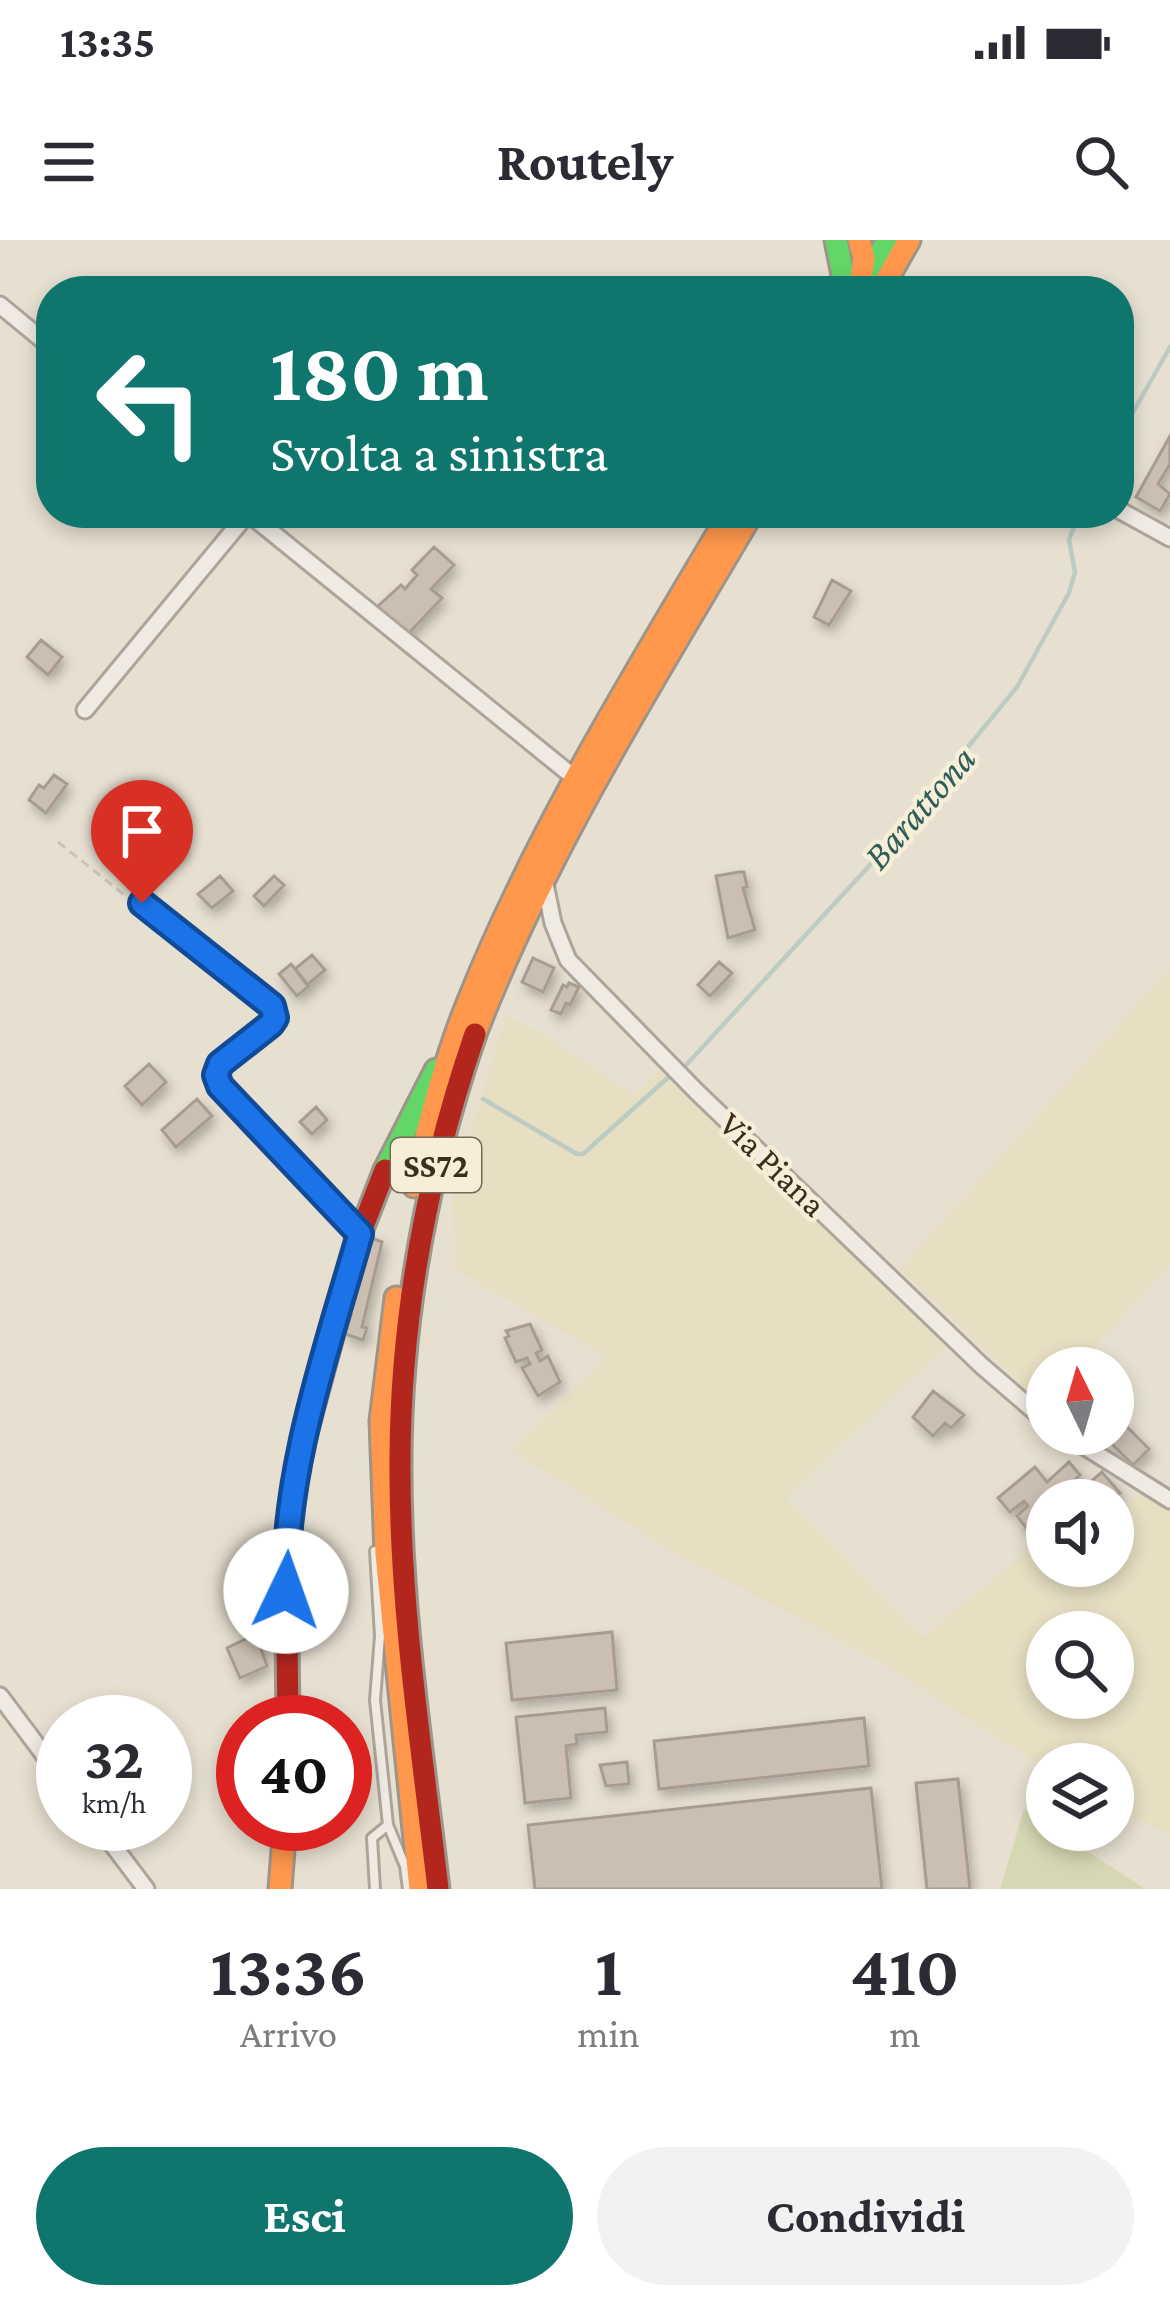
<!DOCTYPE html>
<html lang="it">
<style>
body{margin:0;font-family:"Crimson Pro",serif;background:#f2f2f3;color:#2b2b33;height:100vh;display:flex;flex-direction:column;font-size:45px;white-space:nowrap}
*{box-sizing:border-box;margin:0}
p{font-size:39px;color:#7c7c81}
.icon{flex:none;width:66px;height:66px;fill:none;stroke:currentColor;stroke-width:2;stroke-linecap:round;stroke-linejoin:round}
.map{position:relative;height:1649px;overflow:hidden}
.drawer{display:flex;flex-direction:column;background:#fff;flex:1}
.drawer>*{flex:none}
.banner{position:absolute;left:36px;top:36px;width:1098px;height:252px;border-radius:48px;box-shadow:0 6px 18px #0003;background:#0f766e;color:#fff;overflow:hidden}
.needle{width:78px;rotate:355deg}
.tools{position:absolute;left:1026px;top:1107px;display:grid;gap:24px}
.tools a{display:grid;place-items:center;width:108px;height:108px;border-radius:50%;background:#fff;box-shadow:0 6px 18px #0003;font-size:60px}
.speed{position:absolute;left:36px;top:1455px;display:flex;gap:24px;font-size:60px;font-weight:700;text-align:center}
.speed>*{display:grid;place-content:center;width:156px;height:156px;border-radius:50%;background:#fff;box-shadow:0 6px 18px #0003;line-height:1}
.speed small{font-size:30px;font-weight:400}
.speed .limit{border:18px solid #d22;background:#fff;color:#111}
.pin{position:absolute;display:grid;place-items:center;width:102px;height:102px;color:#fff;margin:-123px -51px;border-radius:50% 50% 50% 0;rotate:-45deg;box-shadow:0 0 12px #0007}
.pin .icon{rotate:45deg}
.me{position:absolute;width:132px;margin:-66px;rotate:3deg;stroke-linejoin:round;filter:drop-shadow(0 0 9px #0008)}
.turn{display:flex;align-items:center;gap:42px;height:252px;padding:0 36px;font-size:54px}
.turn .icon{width:156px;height:156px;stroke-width:2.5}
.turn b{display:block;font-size:84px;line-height:102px}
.eta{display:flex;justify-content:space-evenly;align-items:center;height:204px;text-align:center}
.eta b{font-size:72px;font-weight:700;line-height:84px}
.primary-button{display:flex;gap:24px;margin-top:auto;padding:24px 36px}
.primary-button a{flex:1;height:138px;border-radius:72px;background:#0f766e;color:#fff;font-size:48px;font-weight:700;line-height:138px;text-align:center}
.primary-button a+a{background:#f2f2f3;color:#2b2b33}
.status{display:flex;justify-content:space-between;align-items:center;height:84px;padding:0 60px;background:#fff;direction:ltr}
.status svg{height:33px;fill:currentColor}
header{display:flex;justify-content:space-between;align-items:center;height:156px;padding:0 36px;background:#fff;font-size:54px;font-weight:700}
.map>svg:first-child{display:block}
</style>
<div class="status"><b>13:35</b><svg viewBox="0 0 49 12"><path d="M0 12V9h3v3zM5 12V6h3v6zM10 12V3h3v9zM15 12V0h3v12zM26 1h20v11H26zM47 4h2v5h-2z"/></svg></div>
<header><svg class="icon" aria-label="menu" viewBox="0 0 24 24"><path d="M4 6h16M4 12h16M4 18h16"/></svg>Routely<svg class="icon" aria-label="search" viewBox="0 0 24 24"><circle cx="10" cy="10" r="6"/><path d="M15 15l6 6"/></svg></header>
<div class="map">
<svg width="1170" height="1649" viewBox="0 0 1170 1649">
<defs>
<filter id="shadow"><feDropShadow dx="3.5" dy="6" stdDeviation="6" flood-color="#0004"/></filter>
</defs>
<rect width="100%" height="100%" fill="#e7e0d1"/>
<path fill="#e6dfc2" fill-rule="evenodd" d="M1170,728v296l-93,104h-30v30l-7,4 -140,-133z
M506,775l41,21 86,59 27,-26 9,-2 280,276 -163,155 137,139 124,-102v31h66v-52l33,-23 24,15v328l-57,-24v-46h-66v6l-166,-108 -208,-110 -162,-102 96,-93 -151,-87 -4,-74zM1047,1392h66v66h-66z"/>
<path fill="#d6d7b3" d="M1024,1569l23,16v5h8l90,59h-145z"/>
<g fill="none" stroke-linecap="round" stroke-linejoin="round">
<path stroke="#bcccc2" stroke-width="4.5" d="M1119,197l51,-90
M687,824l251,-273 30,-44 49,-60 52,-94 6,-21 -6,-32 10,-27
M483,859l94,55h6l89,-80"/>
</g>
<path fill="#cbbfb2" stroke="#a89c90" stroke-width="3" filter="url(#shadow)" d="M1170,196v28l-12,20 12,10 -10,17 -24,-14z
M434,307l20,18 -23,24 11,9 -35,37 -30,-28 24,-22 4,4 12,-14 -5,-5z
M832,340l19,11 -22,34 -15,-8z
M41,400l21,17 -14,18 -21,-18z
M54,535l13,9 -21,29 -17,-13 10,-15 5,3z
M174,596l10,12 -49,39 -10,-12z
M739,632h5l3,15 -4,1 12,42 -27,8 -12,-62z
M220,636l13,15 -21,17 -14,-14z
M274,636l10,9 -20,21 -10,-10z
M312,715l13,15 -18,15 -12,-16z
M533,718l21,10 -11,24 -21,-10z
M719,722l13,11 -22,23 -12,-11z
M291,724l18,22 -12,10 -18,-22z
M569,743l10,4 -9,18 -4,-2 -5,11 -10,-4 12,-25 4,2z
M149,824l17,18 -24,23 -17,-19z
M197,859l15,17 -36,31 -14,-17z
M316,867l11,13 -15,14 -12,-12z
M369,997l13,5 -20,85 5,1 -4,12 -18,-6 6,-19 -4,-1z
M530,1084l12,26 -6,3 4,8 8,-5 12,26 -22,14 -16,-28 8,-4 -3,-6 -11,4 -11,-24 4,-2 -3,-5z
M933,1151l31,24 -13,13 -6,-5 -12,13 -20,-19z
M1124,1184l25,25 -16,16 -25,-25z
M1069,1222l11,13 -9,8 5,6 -13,11h-16v14l-19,16 -11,-14 11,-10 -4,-5 -14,11 -12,-14 37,-31 12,15z
M1102,1232l18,21 -8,7h-16l-11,-13z
M612,1392l5,58 -105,10 -6,-57z
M256,1394l11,32 -27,12 -13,-30z
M605,1468l2,24 -31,3 1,9 -11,2 5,52 -46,5 -9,-86z
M864,1478l5,48 -210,23 -5,-48z
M627,1522l2,22 -23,2 -6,-21z
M958,1539l12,110h-43l-11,-106z
M871,1548l11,101h-347l-7,-64z"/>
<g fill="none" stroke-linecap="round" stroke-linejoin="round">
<g stroke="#ada599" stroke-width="14">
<path id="lane" d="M375,1311l5,85 -5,64 13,125 17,41 3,23
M375,1649l-3,-51 16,-13"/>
</g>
<g stroke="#ada599" stroke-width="21">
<path id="street" d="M0,65l51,42
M1119,270l51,28
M85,470l163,-197 328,266
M544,639l9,44 15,37 129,132 285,274 65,56
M142,663l130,103 3,12 -4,6 -51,40 -4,11 4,11 140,148
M1065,1194l105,66
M0,1456l63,84
M97,1584l49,65"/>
</g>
<g stroke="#9c958a" stroke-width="27">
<path id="fast" d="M836,0l7,35 15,16
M859,51l29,-51
M415,942l-9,-9 -21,-3 51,-100"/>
</g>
<g stroke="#9c958a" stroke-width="27">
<path id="slow" d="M859,0l5,18 -4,27
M880,51l29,-51
M475,794c71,-184 177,-351 277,-521
M414,946c15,-62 30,-124 54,-183 69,-173 168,-330 262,-490
M396,1058l-15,123 5,133 34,335
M280,1649l5,-65"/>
</g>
<g stroke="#9c958a" stroke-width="27">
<path id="jam" d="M288,1482l-2,-167 13,-97 61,-224 25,-64
M438,1649c-16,-138 -38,-278 -38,-417 -1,-148 27,-298 75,-438"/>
</g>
<path stroke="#c8c2b9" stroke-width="3" stroke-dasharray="9 6" stroke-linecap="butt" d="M58,602l69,55"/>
<use href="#lane" stroke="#efebe3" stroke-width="8"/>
<use href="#street" stroke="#efebe3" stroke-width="15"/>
<use href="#fast" stroke="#63d668" stroke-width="21"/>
<use href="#slow" stroke="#ff974d" stroke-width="21"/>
<use href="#jam" stroke="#b3261e" stroke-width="21"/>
</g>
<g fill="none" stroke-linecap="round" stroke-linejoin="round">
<g stroke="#114b97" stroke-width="30">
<path id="route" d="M142,663l130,103 3,12 -4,6 -51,40 -4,11 4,11 140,148c-33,116 -76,235 -74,357"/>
</g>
<use href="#route" stroke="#1a73e8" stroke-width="21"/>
</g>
<g text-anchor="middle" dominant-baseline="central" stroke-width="9" stroke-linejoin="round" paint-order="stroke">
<rect fill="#f7eed8" stroke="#756857" stroke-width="3" x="391" y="898" width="90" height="54" rx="9"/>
<g font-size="33" font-weight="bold" fill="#3d2e20">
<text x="436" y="925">SS72</text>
</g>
<g font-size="36" fill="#3d2e20" stroke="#f7eed8">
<text transform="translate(773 924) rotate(44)">Via Piana</text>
</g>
<g font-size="39" font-style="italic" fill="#2f5d5a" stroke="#f7eed8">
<text transform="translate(919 567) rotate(-49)">Barattona</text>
</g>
</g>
</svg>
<div class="tools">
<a><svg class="needle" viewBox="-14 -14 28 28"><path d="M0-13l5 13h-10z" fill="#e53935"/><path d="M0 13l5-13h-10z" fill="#7c7c81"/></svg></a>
<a><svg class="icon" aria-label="sound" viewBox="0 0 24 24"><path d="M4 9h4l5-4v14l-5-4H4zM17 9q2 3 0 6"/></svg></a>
<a><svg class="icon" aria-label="search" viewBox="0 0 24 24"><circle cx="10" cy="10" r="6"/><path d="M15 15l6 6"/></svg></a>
<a><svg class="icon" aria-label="layers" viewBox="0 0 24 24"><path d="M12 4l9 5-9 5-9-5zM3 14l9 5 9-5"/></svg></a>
</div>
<div class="speed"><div>32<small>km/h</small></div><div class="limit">40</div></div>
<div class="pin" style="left:142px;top:663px;background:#d93025"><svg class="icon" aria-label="arrive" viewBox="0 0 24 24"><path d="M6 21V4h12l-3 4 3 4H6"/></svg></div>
<svg class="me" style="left:286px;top:1351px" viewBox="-20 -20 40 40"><circle r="19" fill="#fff"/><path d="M0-13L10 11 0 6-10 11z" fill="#1a73e8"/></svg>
<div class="banner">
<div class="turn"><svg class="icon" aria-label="left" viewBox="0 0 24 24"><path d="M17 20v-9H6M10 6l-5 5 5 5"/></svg><div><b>180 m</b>Svolta a sinistra</div></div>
</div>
</div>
<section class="drawer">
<div class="eta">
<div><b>13:36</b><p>Arrivo</p></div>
<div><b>1</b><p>min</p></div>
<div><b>410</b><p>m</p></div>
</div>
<div class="primary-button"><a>Esci</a><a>Condividi</a></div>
</section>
